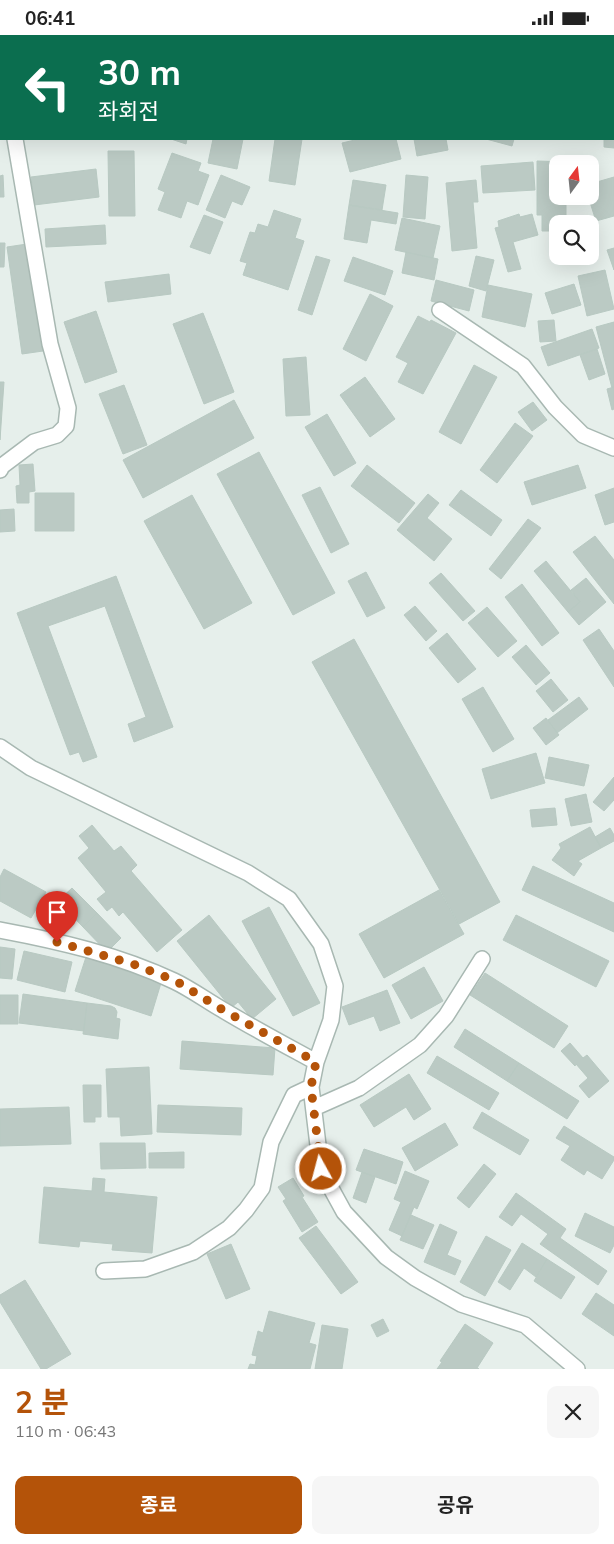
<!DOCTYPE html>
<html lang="ko">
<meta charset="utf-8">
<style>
body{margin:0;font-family:Mulish,"Noto Sans KR",sans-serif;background:#f6f6f6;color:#222;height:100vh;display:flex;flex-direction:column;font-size:19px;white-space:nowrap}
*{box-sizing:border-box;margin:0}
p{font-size:16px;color:#767676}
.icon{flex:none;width:28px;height:28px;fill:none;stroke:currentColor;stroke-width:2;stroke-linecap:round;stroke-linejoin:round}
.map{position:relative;height:1334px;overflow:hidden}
.side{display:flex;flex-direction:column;background:#fff;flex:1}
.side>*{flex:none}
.top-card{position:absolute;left:0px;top:0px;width:615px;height:105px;box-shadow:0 5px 20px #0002;background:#0b6e4f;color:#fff;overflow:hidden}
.needle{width:32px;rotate:15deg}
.fabs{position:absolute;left:549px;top:120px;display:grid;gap:10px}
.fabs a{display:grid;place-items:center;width:50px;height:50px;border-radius:10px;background:#fff;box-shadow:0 5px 20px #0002;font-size:25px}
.pin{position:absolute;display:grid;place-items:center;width:42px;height:42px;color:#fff;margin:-51px -21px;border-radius:50% 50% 50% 0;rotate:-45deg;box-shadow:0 0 5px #0007}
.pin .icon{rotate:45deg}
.me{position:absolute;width:55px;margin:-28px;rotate:353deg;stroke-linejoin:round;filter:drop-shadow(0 0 4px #0008)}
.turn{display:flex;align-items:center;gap:18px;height:105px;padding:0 15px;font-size:22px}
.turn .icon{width:65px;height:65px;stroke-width:2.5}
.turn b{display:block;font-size:35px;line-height:42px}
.round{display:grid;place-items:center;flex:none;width:52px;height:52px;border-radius:10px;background:#f6f6f6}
.head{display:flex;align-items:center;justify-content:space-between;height:85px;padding:0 15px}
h1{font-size:30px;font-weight:700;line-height:38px;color:#b45309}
.button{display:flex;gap:10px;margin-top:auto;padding:10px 15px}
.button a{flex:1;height:58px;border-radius:10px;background:#b45309;color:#fff;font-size:20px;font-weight:700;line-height:58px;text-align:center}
.button a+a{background:#f6f6f6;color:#222}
.status{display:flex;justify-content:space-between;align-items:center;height:35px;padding:0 25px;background:#fff;direction:ltr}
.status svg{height:14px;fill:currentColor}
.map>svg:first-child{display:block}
</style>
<div class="status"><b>06:41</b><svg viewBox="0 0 49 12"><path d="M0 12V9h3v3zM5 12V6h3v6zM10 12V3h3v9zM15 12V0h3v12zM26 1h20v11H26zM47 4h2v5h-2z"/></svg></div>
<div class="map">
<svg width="614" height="1334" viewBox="0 0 614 1334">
<rect width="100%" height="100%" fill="#e6efeb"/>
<path fill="#bbcac4" stroke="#b8c9c2" d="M512,0h45v1h-45z
M614,60v53l-10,-1v-8h10z
M171,104h16l-1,5z
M213,104h30l-6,30 -29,-6z
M275,104h27l-7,46 -26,-4z
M359,104h37l5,20 -51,13 -8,-29z
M414,104h32l2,11 -31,6z
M486,104h28l-2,7z
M108,116h26l1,65h-26z
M172,118l29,10 -3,8 11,4 -11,30 -11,-4 -6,17 -23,-8 7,-18 -7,-3z
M537,126l29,1v2h-8v32h8v28h-8v7h-16v-16h-5z
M533,127l2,28 -52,3 -2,-27z
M96,134l3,28 -65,8 -3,-28z
M3,140l1,22h-4v-21z
M221,140l29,12 -8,18 -10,-4 -7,17 -19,-8z
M406,140l22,2 -3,42 -22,-2z
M614,142v39l-18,5 -8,-25h2v-12z
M353,145l33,5 -4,25 -33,-5z
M476,145l2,22h-5l4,46 -25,3 -6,-68z
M349,170l49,8 -2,11 -25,-4 -4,23 -23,-4z
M274,175l27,9 -6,19 9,3 -16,49 -45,-15 4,-12 -7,-2 10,-29 5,1 3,-9 10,3z
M519,179l1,3 12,-3 6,21 -25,7 8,27 -13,3 -13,-44 4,-1 -1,-6z
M204,180l19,7 -13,32 -20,-7z
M402,183l38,8 -7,32 -38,-8z
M105,190l1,19 -60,3 -1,-18z
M0,208h5l-1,24h-4z
M27,209l16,107 -21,3 -15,-107z
M614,213v22l-7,-20z
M406,217l32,7 -4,21 -32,-7z
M316,221l14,4 -18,55 -14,-5z
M476,221l18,4 -8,31 -17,-5z
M353,222l40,14 -8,24 -41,-14z
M605,235l9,39 -27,7 -9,-40z
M169,239l2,20 -63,8 -3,-20z
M436,245l38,10 -5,21 -38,-10z
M574,249l7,21 -29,9 -7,-21z
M488,250l44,9 -7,33 -43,-10z
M370,259l23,12 -27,55 -23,-12z
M96,276l21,61 -32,11 -21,-61z
M203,278l31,79 -30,12 -31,-80z
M418,281l12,6 1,-2 25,13 -33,61 -25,-12 10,-19 -12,-6z
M554,285l2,21 -16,1 -2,-21z
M614,287v65l-2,1 -16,-61z
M592,294l7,19 -51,18 -7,-19z
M597,314l8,25 -16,6 -9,-25z
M306,322l4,58 -24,1 -3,-57z
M474,330l23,12 -36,67 -22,-12z
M365,342l30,42 -25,18 -30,-42z
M0,347h4l-4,58z
M124,350l23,60 -24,9 -24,-60z
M614,352v22l-2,1 -5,-21z
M234,365l20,38 -111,60 -20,-38z
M533,367l14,18 -15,11 -14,-19z
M327,379l29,49 -22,13 -29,-49z
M515,388l18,13 -36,47 -17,-13z
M259,417l76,141 -42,22 -76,-141z
M33,429l2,27 -6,1v11h-12l-1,-17 4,-1 -1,-20z
M367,430l48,38 -16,20 -48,-37z
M578,430l8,23 -54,17 -8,-23z
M320,452l29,57 -18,9 -29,-58z
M614,453v34l-9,3 -10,-30z
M461,455l41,30 -11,16 -42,-31z
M35,458h39v38h-39z
M428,459l11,9 -12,15 25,21 -18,22 -37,-31z
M192,460l60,108 -48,26 -60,-108z
M14,474l1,22 -15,1v-22z
M528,484l13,9 -40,51 -12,-10z
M595,501l19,24v44l-41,-52z
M546,526l34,41 -12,10 -34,-41z
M366,537l19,36 -18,9 -19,-36z
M441,538l34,38 -12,10 -34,-38z
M116,541l57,151 -39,15 -6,-18 18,-7 -41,-111 -57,20 49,131 -14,5 -4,-10 -9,3 -53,-142z
M586,543l20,24 -27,23 -11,-13 12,-10 -9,-12z
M522,549l37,49 -17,13 -37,-49z
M415,571l22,25 -11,10 -22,-26z
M487,572l30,34 -19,16 -30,-34z
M599,594l15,22v36l-31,-47z
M447,598l29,36 -18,14 -29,-35z
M354,604l146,263 -41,22 -147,-262z
M526,610l24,28 -14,12 -24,-28z
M551,644l17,21 -15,12 -17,-21z
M483,652l31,52 -21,13 -31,-53z
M579,662l9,12 -31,24 -9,-13z
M546,683l13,17 -13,10 -13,-17z
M536,718l9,30 -54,16 -9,-30z
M549,722l40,8 -5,21 -39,-8z
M614,742v23l-10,11 -11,-9z
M586,759l6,28 -21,4 -6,-27z
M555,773l2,17 -25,2 -2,-17z
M92,790l22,26 7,-5 16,19 -6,6 51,59 -25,22 -34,-40 -4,4 -7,-9 -5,4 -10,-12 9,-7 -28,-34 11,-10 -10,-12z
M590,792l11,21 -23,13 4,3 -8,12 -22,-16 9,-12 -2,-4z
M610,793l4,7v6l-13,7 -6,-11z
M533,831l81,37v29l-92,-42z
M4,834l42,23 -15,26 -31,-17v-24z
M72,853l25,25 -14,14 -25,-26z
M439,855l25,44 -80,44 -25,-44z
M269,872l51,96 -27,13 -51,-95z
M97,878l24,25 -14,14 -24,-25z
M209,880l67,84 -24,20 -14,-17 -7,6 -54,-67z
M516,880l93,46 -13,26 -93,-47z
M0,912l15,2 -3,30 -12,-1z
M24,916l48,11 -7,30 -48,-12z
M86,922l75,26 -10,33 -76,-25z
M424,932l19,34 -32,18 -19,-34z
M485,938l83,53 -14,22 -84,-53z
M387,955l13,33 -20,8 -6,-15 -25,9 -7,-18z
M23,959l64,9 -3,28 -65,-8z
M0,960h18v29h-18z
M87,968l24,3 4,2 2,4 -1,6 4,1 -2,20 -35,-5z
M465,994l54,34 -12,18 -53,-34z
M182,1006l93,7 -2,27 -93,-6z
M570,1008l13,15 4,-3 22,26 -20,17 -10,-12 9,-8 -12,-14 -1,2 -14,-15z
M437,1021l62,37 -10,17 -62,-37z
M519,1028l60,38 -12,18 -60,-38z
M149,1032l3,67 -31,2 -1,-19h-12l-2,-48z
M409,1039l22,35 -17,11 -8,-13 -32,20 -14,-22z
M83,1050h18v32h-6v5h-11z
M158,1070l84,3 -1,27 -84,-3z
M69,1072l2,37 -71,2v-37z
M482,1077l47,28 -9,15 -47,-27z
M445,1088l13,22 -43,26 -13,-23z
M564,1091l50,31v3l-12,19 -15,-9 -3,5 -23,-15 9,-14 -14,-8z
M100,1108h45l1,25 -45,1z
M364,1114l39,13 -7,22 -40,-14z
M184,1117v16h-35v-15z
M484,1129l12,10 -27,34 -12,-10z
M405,1136l24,10 -12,28 -3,-2 -12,29 -13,-6 12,-28 -7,-3z
M362,1137l13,5 -9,26 -13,-5z
M93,1143l12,1 -1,13 53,5 -5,56 -40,-3 1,-6 -33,-3 -1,6 -40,-4 5,-56 48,4z
M293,1143l11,18 -2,1 16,25 -16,10 -19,-31 3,-2 -8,-12z
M516,1158l50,36 -6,9 47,33 -9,14 -58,-41 8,-10 -27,-20 -9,12 -13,-9z
M585,1178l29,14v18l-4,8 -35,-17z
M411,1180l23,10 -11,24 -23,-9z
M440,1189l17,8 -10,23 14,6 -6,14 -31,-13z
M316,1191l42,56 -17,12 -42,-56z
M486,1201l25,14 -26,46 -25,-14z
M522,1208l25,16 -11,18 -12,-9 -14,22 -12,-8z
M231,1209l19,45 -24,10 -19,-45z
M547,1224l28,18 -14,22 -27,-18z
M25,1245l46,74 -25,15h-5l-41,-67v-7z
M596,1258l18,12v31l-32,-22z
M269,1276l46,12 -6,20 7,2 -6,24h-62l2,-5 5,1 2,-9 -5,-1 6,-24 5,2z
M383,1284l6,12 -12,6 -6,-12z
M465,1289l28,19 -16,25 2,1h-42l5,-7 -2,-1z
M322,1290l26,4 -6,40h-27z"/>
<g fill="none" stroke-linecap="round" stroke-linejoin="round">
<g stroke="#a8b8b2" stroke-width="18">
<path id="minor" d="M0,9l1,7
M440,275l83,56 32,41 28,28 31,13
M0,435l2,-4 32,-24 23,-7 9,-9 2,-18 -18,-64 -35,-205
M0,712l31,21 217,105 41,26 32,45 14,42 -4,34 -15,42 -5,25 10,83 23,42 42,45 29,21 46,26 64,21 52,44
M0,895c59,11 119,25 174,51 17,8 33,20 49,29 30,18 62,35 93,52
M314,1073l45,-20 61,-43 26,-29 36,-57
M104,1236l41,-2 48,-17 36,-24 17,-18 16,-22 9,-46 23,-47 17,-8"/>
</g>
<use href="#minor" stroke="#fff" stroke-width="15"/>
</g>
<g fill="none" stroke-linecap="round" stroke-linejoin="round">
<path stroke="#b45309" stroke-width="9" stroke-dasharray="0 16.2" d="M57,907l76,22 43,17 47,29 93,52 -5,25 10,82"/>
</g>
</svg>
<div class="fabs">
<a><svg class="needle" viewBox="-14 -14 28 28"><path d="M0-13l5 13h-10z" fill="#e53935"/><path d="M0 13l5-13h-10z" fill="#767676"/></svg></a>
<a><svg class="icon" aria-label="search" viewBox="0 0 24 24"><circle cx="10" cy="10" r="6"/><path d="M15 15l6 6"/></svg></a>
</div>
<div class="pin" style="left:57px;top:907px;background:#d93025"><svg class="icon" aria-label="arrive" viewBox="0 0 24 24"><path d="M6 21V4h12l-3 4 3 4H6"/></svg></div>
<svg class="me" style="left:321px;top:1134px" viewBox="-20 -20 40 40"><circle r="17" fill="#b45309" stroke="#fff" stroke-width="3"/><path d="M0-11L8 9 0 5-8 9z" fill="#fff"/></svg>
<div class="top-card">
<div class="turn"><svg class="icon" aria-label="left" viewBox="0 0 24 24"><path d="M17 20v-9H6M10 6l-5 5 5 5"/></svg><div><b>30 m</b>좌회전</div></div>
</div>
</div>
<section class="side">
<div class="head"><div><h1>2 분</h1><p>110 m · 06:43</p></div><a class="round"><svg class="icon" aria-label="close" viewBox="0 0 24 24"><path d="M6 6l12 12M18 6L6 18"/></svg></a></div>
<div class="button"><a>종료</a><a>공유</a></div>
</section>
